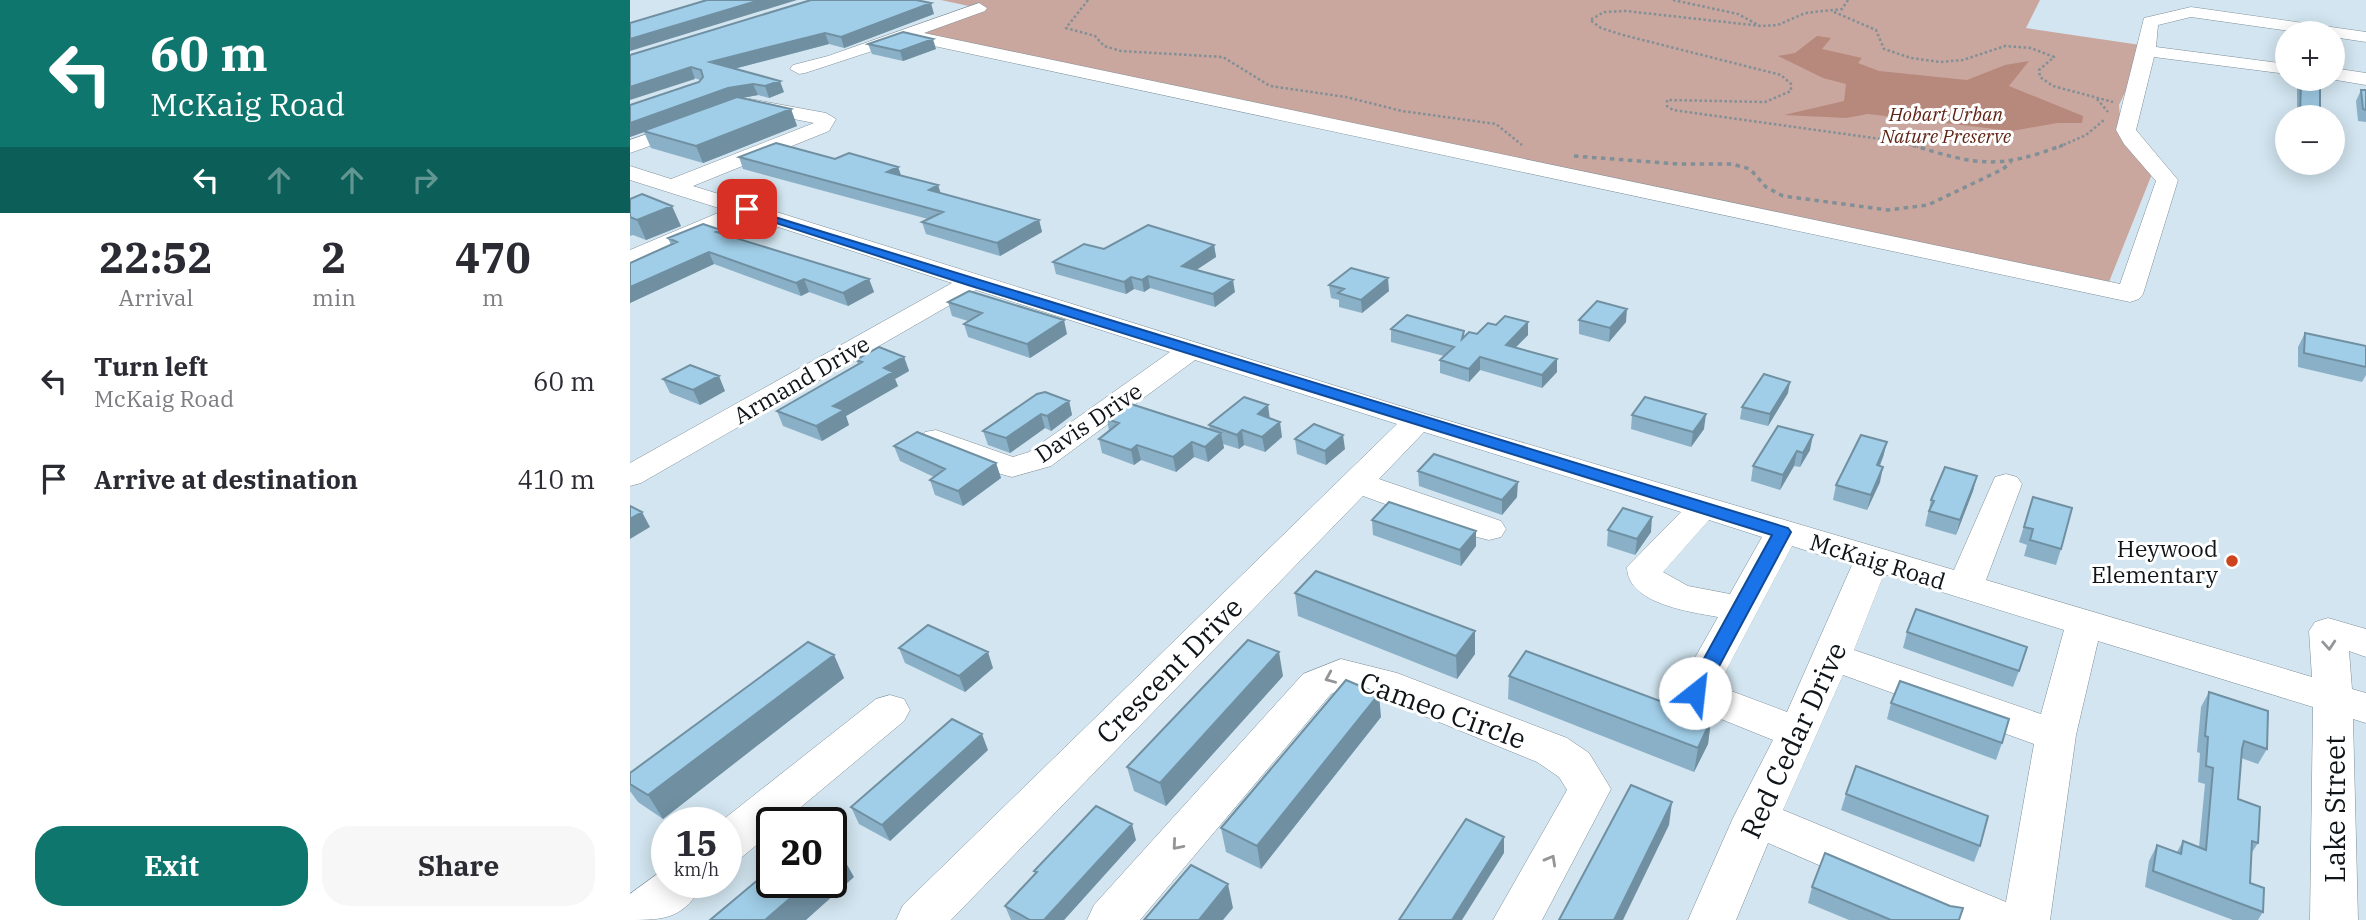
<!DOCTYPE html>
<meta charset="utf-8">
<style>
body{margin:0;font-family:"IBM Plex Serif",serif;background:#f7f7f7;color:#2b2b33;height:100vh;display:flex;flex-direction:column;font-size:26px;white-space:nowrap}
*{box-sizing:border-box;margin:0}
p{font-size:23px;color:#7c7c81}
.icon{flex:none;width:38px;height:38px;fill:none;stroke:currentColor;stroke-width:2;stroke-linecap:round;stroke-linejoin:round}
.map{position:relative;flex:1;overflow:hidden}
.panel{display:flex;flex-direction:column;background:#fff;width:630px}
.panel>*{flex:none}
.banner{background:#0f766e;color:#fff;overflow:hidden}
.fabs{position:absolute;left:1645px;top:21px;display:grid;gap:14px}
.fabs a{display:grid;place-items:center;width:70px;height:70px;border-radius:50%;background:#fff;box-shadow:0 4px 18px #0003;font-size:35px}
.speed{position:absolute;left:21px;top:807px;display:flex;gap:14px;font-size:35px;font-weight:700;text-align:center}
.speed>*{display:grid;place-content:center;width:91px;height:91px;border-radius:50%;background:#fff;box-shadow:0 4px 18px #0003;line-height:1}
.speed small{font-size:18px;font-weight:400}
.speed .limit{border:4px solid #111;border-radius:10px;background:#fff;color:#111}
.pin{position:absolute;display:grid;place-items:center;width:60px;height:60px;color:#fff;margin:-30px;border-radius:14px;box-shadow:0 4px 10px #0006}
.me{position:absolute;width:77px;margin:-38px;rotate:29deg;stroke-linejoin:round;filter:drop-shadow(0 0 5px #0008)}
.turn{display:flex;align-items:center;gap:24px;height:147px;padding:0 35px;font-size:32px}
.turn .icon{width:91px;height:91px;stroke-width:2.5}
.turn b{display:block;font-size:49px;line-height:60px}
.lanes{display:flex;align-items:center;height:66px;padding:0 35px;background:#0003;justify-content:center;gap:35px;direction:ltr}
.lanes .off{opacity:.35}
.eta{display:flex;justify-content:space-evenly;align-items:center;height:119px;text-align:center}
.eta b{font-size:42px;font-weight:800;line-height:49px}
.action{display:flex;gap:14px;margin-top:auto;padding:14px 35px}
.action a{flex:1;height:80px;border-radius:28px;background:#0f766e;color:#fff;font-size:28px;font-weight:800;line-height:80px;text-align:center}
.action a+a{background:#f7f7f7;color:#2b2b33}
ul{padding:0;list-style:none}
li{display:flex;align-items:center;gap:21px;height:98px;padding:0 35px}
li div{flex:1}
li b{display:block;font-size:26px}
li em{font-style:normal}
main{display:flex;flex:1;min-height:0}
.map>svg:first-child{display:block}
</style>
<main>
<section class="panel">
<div class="banner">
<div class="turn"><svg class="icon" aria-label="left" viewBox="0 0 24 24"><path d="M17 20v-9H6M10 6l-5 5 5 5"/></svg><div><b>60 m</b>McKaig Road</div></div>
<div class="lanes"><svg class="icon" aria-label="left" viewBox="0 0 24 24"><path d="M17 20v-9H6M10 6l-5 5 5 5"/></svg><svg class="icon off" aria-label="ahead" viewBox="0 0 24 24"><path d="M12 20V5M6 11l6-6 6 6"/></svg><svg class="icon off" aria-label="ahead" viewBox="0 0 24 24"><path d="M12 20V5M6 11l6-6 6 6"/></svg><svg class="icon off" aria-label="right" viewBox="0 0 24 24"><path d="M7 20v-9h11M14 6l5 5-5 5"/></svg></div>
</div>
<div class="eta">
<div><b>22:52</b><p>Arrival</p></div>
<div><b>2</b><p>min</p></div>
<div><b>470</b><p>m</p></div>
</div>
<ul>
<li><svg class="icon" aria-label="left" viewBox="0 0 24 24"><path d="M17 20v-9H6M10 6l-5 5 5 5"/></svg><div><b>Turn left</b><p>McKaig Road</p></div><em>60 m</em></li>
<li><svg class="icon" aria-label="arrive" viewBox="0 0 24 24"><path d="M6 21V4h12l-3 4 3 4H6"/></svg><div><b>Arrive at destination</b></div><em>410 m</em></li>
</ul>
<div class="action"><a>Exit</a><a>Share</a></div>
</section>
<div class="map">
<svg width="1736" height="920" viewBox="0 0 1736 920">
<rect width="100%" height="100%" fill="#d2e5f0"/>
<path fill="#caa79e" d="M311,0h1099l-14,28 121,18 -28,59 2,24 33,40 -47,118 -1200,-252 71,-27z"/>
<path fill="#b7887c" d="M1187,36l14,2 -9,11 40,9 -4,5 21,8 88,9 38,-15 24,-4 -20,25 74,30 -1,7h-25l-45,8 -144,-17 -22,4 -62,-3 60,-14 2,-17 -23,-6 -45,-22 17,-3z"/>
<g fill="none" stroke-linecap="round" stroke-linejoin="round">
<g stroke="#7e8f99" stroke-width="1">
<path id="minor" d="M349,3l8,5 -2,3 -61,22 1196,251 36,-103 -32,-37 -8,-14 28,-112 47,-11 175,25v10l-33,-5v-4h-29l-113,-16 -33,8 -2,22 131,17v10l-133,-17 -18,73 42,50 -35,114 -4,5 -9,3 -1224,-262 -101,33 -6,1 -9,-5 3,-4 35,-9z
M1703,68l33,5v12l-36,-6h3z
M120,99l76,14 10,6 -7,12 -136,55 736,229 525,155 41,-93 11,-3 11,3 5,7 -36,96 326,97 -3,-46 6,-9 13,-4 38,11v28l-17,-6 3,38 14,4v30l-13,-4 5,201h-48l3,-213 -215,-66 -22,94 -26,185h-105l-177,-77 -32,77h-48l45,-102 40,-78 -92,-37 -6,-10 43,-76c-27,-5 -91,-13 -91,-50l54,-55 -257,-80 -45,47 122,42 5,8 -5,8 -12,3 -12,-3 -114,-41 -412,424h-55l7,-15 494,-481 -202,-64 -144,106 -39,11 -11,-3 -76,-28 -4,-7 4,-7 11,-2 77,27 16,-5 141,-100 -194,-62 -335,193 -11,3v-23l322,-180 -205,-66 -117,49v-16l95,-40 -95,-30v-14l41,13 143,-56 -71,-14 -3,-4 3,-4zM1079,520l53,17 -32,57 -42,-8 -25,-14zM1162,546l60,19 -65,147 -69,-26zM1254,574l180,56 -23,84 -187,-64zM1213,675l191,69 -28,158 -223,-92z
M58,120l10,6 -3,4 -65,23v-13z
M711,659l56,14 170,65 22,15 22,36 -69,131h-49l74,-130 -8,-13 -22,-15 -162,-66 -31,-8 -13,6 -191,226h-53l7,-15 209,-231z
M260,695l14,4 6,11 -6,11 -121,101h-11v10l-30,25 -16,6v-41h-6l156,-123z
M37,867v15h36c-17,36 -37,38 -73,38v-26z"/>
</g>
<path stroke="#818f97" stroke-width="2.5" stroke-dasharray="2.5 2.5" stroke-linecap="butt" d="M458,0l-22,28 29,8 9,10 17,5 102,6 47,29 76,11 56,14 94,13 26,21
M1043,0l65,14 22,12
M1218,0l-6,9 -37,4 -27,12 -17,1 -135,-15 -22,1 -14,8 11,8 22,7 158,40 10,9v7l-26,11 -98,-2v6l6,4 222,31 23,6
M1204,12l42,18 8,19 27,9 29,4 23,-2 42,-14 26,2 23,9 -15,13 1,7 13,9 60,16
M1467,99l11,13
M1429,147l27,-12 18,-15"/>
<path stroke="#818f97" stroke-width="3.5" stroke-dasharray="4.5 4.5" stroke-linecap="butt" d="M1282,145c64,20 86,25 151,0
M944,156l104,8h54l18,5 16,18 17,9 105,14 40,-5 75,-36 8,-7"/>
<use href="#minor" fill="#fff" fill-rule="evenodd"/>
</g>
<path fill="#8ab0c7" d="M304,14l-90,34 -15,-4 -95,25 50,23 -15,6 -11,-3 -17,3 50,11 6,17 -94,37 -52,-15 -7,-16 -14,5v-32l69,-23 1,-2 -70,-25z
M238,44l68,5 -33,12 -31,-7z
M1670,79l20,38h-23v-31z
M1731,90h5v32l-8,-1 -2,-20z
M109,157l96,2 63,8 3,9 39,17 99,27 3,12 -42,24 -74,-22 -4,-12 6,-3 -185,-50z
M0,199l51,27 -35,14 -13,-5 -3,1z
M91,230l2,5 146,44 5,13 -26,14 -39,-14 -8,4 -87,-32 -84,39v-40l41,-18 -3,-7z
M584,245l2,12 -20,13 39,22 -20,15 -65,-19 -6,4 -10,-3 -8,5 -70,-20 -3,-12 51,-13z
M699,285l60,6 -27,22 -23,-6v-7l-8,-2z
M318,302l119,32 -37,24 -62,-21 -4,-13 4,-3 -16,-5z
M949,320l47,2 -17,20 -30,-8z
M898,322v13l-12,12 41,12v13l-15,16 -62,-18 -11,12 -29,-9v-13l4,-4 -53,-14v-13l73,2v6l13,-3 19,-9z
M1675,333l61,13v29l-4,7 -64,-15v-20z
M274,357l5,14 -14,8 3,7 -52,30 3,9 -27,16 -39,-15 -6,-15 81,-47 -2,-4z
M33,379l62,12 -25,14 -30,-12z
M1158,393l-20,33 -28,-7 2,-12z
M439,401l3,14 -21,16 -6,-3 -35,25 -22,-8 -5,-14z
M1002,415l72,14 -13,18 -60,-18z
M640,418l12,19 -17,15 -21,-7 -5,4 -16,-5 1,4 -16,14 -14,-5 -18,15 -35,-12 -7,5 -32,-12 -3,-14 10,-8 -2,-12 103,11 -1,-5z
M1148,426l32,24 -10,17 -6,-1 -14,24 -29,-9 2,-15z
M665,439l50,10 -19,16 -29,-11z
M1257,442l-4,15 -3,9v16l-13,28 -34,-10 3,-15z
M264,446l102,17 5,15 -38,28 -28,-11 -5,-15 4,-3 -34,-16z
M788,471l99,26 -15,18 -83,-29z
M1347,476l-4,15 -17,44 -31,-9 6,-26z
M1403,497l28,52 -5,16 -32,-9 3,-11 -8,-3z
M742,520l104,11v15l-15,20 -88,-31z
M978,530l43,2 -16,23 -28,-9z
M665,593l180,38v23l-18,25 -159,-63z
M1277,632l112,39 -6,16 -110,-39z
M269,648l94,20 -28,24 -60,-29z
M204,655l10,23 -181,141 -25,-17 -8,-11v-18z
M653,676l-117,130 -32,-15 -7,-24z
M879,676l202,44 -3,24 -14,28 -186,-73z
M1579,692l58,57 -9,15 -17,-6 -3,41 20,44 -7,11 -1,29 13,29 -5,8h-25l-88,-33 4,-26 8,-16 20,7 6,-11 16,6 6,-63 -7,-2 2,-29 -3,-1 4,-45z
M1261,703l111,40 -6,17 -109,-41z
M751,717l-120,152 -35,-17 -5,-24z
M358,750l-98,91 -31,-17 -8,-17z
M1216,794l134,52 -6,16 -133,-52z
M506,840l-72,80h-53l-6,-14 30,-32 -1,-3z
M1182,887l138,19 9,14h-110l-41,-17z"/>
<path fill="#7090a2" d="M130,0h37l-167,51v-12z
M301,3l3,11 -90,34 -3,-11z
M195,33l4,11 -115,30 -4,-12z
M303,39l3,10 -33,12 -3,-10z
M61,67l4,12 -65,21v-13z
M150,81l4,11 -15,6 -4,-12z
M123,84l5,11 -26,5 -89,31 1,1 -14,5v-14l98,-35z
M161,109l6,17 -94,37 -7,-17z
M268,167l4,11 -15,-6z
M308,185l4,12 -13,-7z
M42,206l9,20 -35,14 -9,-20z
M409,220l3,12 -42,24 -3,-13z
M584,245l2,12 -32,21 -2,-12z
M79,252l5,12 -84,39v-16z
M518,276l2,12 -6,4 -2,-12z
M501,277l3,12 -8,5 -2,-12z
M758,278l1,13 -27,22 -1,-13z
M174,279l5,13 -8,4 -5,-13z
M239,279l5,13 -26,14 -5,-13z
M603,280l2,12 -20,15 -2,-13z
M997,309l-1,13 -17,20 1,-14z
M434,320l3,14 -37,24 -3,-14z
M898,322v13l-22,22v-12z
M274,357l5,14 -14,8 3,7 -52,30 3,9 -27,16 -6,-15 17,-20 51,-38z
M850,357v13l-11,12v-13z
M927,359v13l-15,16v-13z
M89,376l6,15 -25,14 -7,-15z
M1160,382l-2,11 -20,33 2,-12z
M439,401l3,14 -21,16 -4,-15z
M638,405l2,15 -12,-6z
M411,414l4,14 -35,25 -4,-15z
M1076,414l-2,15 -13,18 2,-15z
M650,422l2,15 -17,15 -3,-15z
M612,430l2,15 -5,4 -2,-14z
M591,433l3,15 -16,14 -3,-15z
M713,435l2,14 -19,16 -1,-14z
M1183,435l-3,15 -10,17 3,-14z
M562,442l2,15 -18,15 -3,-15z
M1257,442l-4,15 -10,23 4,-15z
M507,445l4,15 -7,5 -3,-15z
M1167,451l-3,15 -14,24 3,-15z
M366,463l5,15 -38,28 -5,-15z
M1253,467l-3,15 -13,28 4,-15z
M1347,476l-4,15 -17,44 4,-15z
M888,482l-1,15 -15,18v-15z
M12,512l8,15 -20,12v-20z
M1022,517l-1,15 -16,23 2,-16z
M846,531v15l-15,20 -1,-16z
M845,631v23l-18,25 -1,-23z
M358,652l5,16 -28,24 -6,-16z
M649,652l4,24 -117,130 -6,-23z
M204,655l10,23 -181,141 -15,-24z
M749,694l2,23 -120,152 -4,-23z
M1081,720l-3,24 -14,28 4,-24z
M352,734l6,16 -98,91 -8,-16z
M1042,802l-3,23 -46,95h-9z
M502,824l4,16 -72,80h-20z
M874,837v16l-42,67h-10z
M211,854l13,23 -48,43h-41l44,-38h22v-20z
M598,884l5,24 -10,12h-24z"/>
<path fill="#a0cde7" stroke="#7090a2" stroke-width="2" d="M77,0h53l-130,39v-16z
M181,0h105l15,3 -90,34 -16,-4 -115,29 70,19 -15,5 -12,-2 -25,4 -98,35v-18l69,-23 4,-5 -2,-7 -10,-3 -61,20v-32z
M273,32l30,7 -33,12 -32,-7z
M1671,79l19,1v37h-20z
M1731,90h5v20l-3,-1z
M107,97l54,12 -95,37 -53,-15z
M146,143l59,16 14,-6 49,14 -11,5 51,13 -9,5 110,30 -42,23 -75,-21 21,-10 -204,-55z
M12,194l30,12 -35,14 -7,-3v-18z
M73,224l18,6 -5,2 153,47 -26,14 -39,-14 -8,4 -87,-31 -79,35v-24l47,-21 -9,-4z
M518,225l66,20 -32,21 51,14 -20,14 -65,-18 -6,4 -11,-3 -7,5 -71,-20 31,-18 20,5z
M721,268l37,10 -27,22 -23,-7 6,-4 -15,-4z
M339,291l95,29 -37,24 -63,-20 18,-11 -34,-11z
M967,301l30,8 -17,19 -31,-8z
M777,315l57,16 -2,8 7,-7 8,2 11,-11 8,2 9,-9 23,6 -22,23 51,14 -15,16 -62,-18 -11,12 -29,-9 14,-13 -63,-18z
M1675,333l61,13v21l-62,-14z
M249,347l25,10 -20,11 9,4 -60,34 11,4 -28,16 -39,-15 85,-49 -6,-2z
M60,365l29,11 -26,14 -30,-11z
M1134,374l26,8 -20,32 -28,-7z
M415,392l24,9 -22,15 -6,-2 -35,24 -23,-7 54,-37z
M614,397l24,8 -10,9 22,8 -18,15 -20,-7 -5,5 -28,-10z
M1015,397l61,17 -13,18 -61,-17z
M498,403l93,30 -16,14 -13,-5 -19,15 -36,-12 -6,5 -32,-11 20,-16 -12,-4z
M684,424l29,11 -18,16 -30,-12z
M1148,426l35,9 -10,18 -6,-2 -14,24 -30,-9z
M287,432l79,31 -38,28 -28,-11 15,-11 -51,-23z
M1231,435l26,7 -10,23 6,2 -12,28 -35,-10z
M804,454l84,28 -16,18 -84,-29z
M1315,467l32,9 -17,44 -31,-9 5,-10 -3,-1z
M1403,497l39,11 -11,41 -31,-9 3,-11 -9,-2z
M759,502l87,29 -16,19 -88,-30z
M0,506l12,6 -12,7z
M993,508l29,9 -15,22 -29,-9z
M686,571l159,60 -19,25 -161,-63z
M1286,609l111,38 -8,24 -112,-39z
M298,625l60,27 -29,24 -60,-28z
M618,640l31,12 -119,131 -33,-16z
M178,642l26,13 -186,140 -18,-11v-11z
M896,651l185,69 -13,28 -189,-72z
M716,680l33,14 -122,152 -36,-18z
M1270,681l109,38 -7,24 -111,-40z
M1579,692l59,19 -1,38 -23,-8 -2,8 -4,50 22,8 -2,36 -6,-2 -2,42 14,5 -1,24 -110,-41 4,-26 24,9 2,-13 23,9 7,-82 -7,-2 2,-29 -3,-1z
M322,719l30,15 -100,91 -31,-18z
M1226,766l132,50 -8,30 -134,-52z
M1001,785l41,17 -58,118h-55z
M466,806l36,18 -88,96h-14l-25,-14 32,-34 -3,-1z
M836,819l38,18 -52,83h-53z
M201,848l10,6 -10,8z
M1195,853l125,53 13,2 -4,12h-68l-79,-33z
M561,865l37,19 -29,36h-55z
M142,868v14h37l-44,38h-55z"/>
<defs><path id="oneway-chevron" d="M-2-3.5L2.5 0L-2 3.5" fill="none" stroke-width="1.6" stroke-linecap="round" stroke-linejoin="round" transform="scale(1.75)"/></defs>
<g stroke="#939597">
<use href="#oneway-chevron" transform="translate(1699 645) rotate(86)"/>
<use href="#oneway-chevron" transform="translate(700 678) rotate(157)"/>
<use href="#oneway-chevron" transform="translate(547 845) rotate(131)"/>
<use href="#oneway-chevron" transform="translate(921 860) rotate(-61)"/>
</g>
<path fill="#1a73e8" stroke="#114b97" stroke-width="2" d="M112,207l1046,321 3,4 -89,166h-14l-3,-5 87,-158 -804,-250 -226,-73z"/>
<circle fill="#cd431e" stroke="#fff" stroke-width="2.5" cx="1602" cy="561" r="7"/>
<g text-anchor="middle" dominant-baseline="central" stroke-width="6" stroke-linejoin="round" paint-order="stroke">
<g font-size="19" font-style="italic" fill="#5f2415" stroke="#fff">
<text x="1316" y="114">Hobart Urban<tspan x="1316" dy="22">Nature Preserve</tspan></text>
</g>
<g font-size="23" fill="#0e1418" stroke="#fff">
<text transform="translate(171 379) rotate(-30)">Armand Drive</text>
<text transform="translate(458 422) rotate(-34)">Davis Drive</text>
<text transform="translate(1248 561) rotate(17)">McKaig Road</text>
</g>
<g font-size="23" fill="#0e1418" stroke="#fff" text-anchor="end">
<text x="1588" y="548">Heywood<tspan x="1588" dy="26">Elementary</tspan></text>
</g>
<g font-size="28" fill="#0e1418" stroke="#fff">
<text transform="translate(539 670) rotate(-45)">Crescent Drive</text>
<text transform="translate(813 710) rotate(20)">Cameo Circle</text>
<text transform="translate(1163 740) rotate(-65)">Red Cedar Drive</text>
<text transform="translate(1704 809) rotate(-90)">Lake Street</text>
</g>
</g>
</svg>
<div class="fabs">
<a>+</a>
<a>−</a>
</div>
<div class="speed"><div>15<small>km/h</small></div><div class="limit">20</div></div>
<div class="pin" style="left:117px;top:209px;background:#d93025"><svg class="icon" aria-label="arrive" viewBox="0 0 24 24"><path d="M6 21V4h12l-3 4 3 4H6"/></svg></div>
<svg class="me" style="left:1065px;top:693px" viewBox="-20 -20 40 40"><circle r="19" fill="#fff"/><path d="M0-13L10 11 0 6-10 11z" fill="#1a73e8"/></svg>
</div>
</main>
